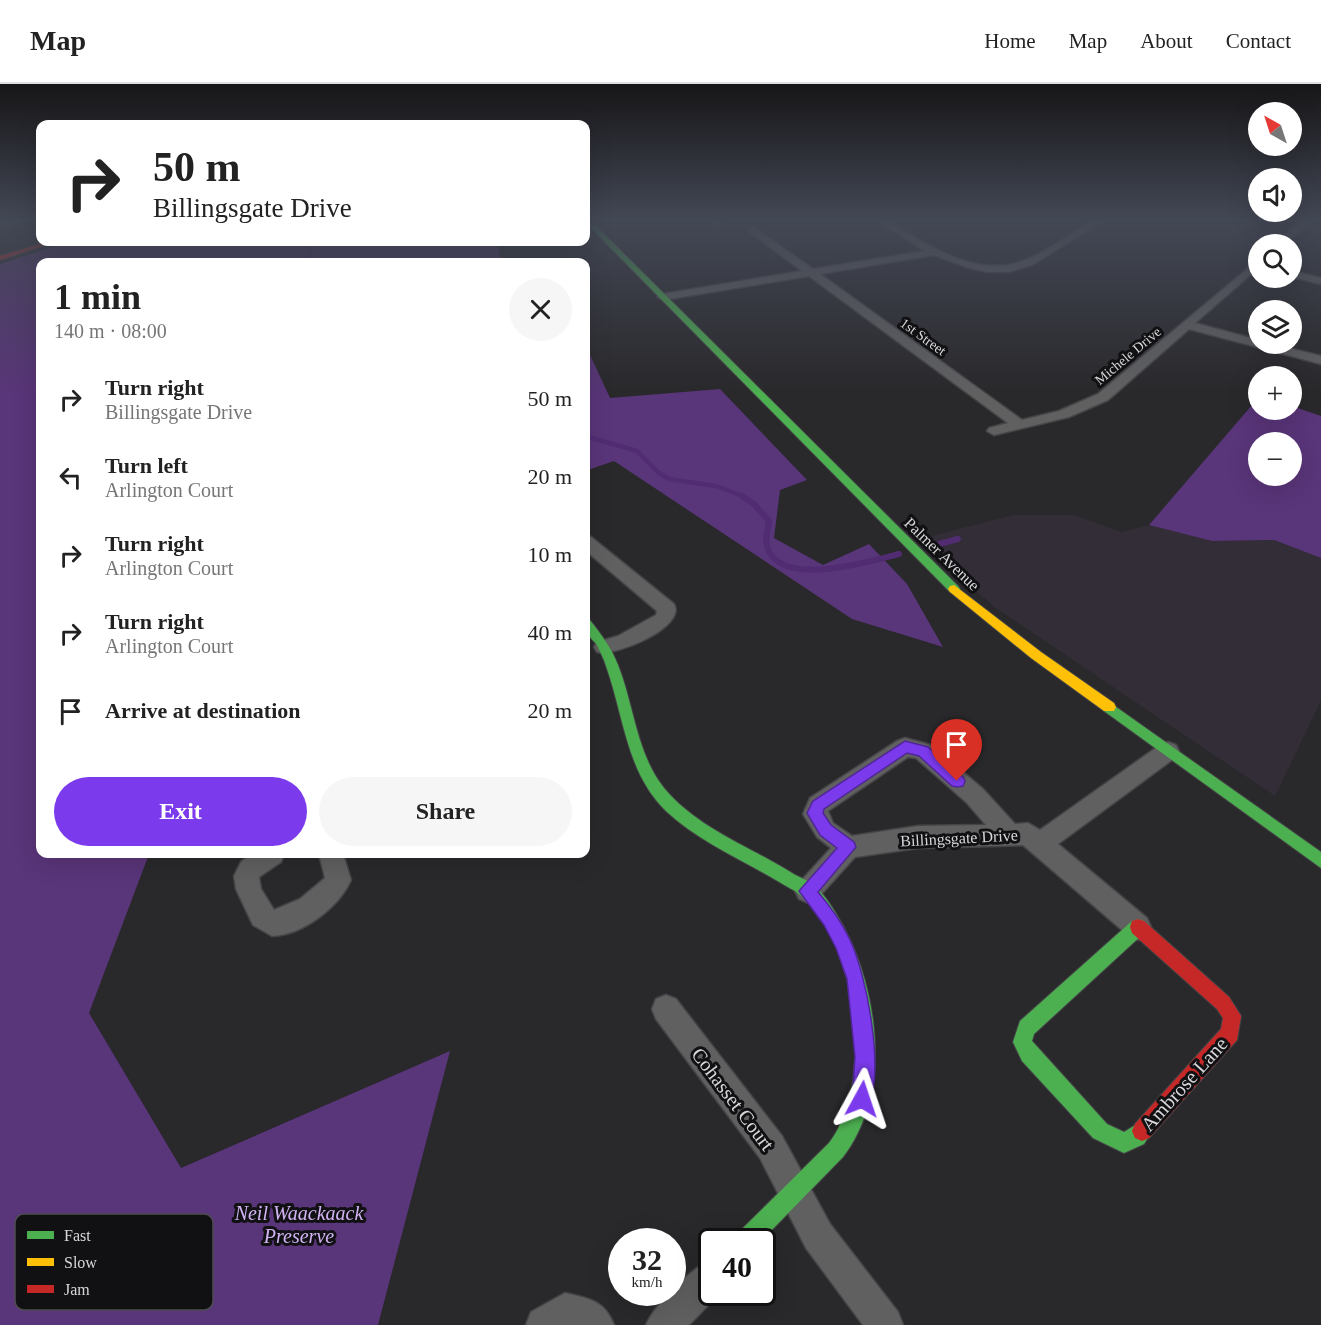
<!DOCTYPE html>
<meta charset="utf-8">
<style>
body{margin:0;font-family:Georgia,serif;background:#f6f6f6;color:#222;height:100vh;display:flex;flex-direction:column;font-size:22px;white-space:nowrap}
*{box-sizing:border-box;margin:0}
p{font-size:20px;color:#767676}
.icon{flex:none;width:33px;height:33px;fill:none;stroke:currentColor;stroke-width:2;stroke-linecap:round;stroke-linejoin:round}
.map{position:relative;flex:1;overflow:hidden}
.side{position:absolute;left:36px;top:174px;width:554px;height:600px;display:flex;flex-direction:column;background:#fff;border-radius:12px;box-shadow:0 6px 24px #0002}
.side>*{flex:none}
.hud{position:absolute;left:36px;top:36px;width:554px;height:126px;border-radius:12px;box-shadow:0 6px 24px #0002;background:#fff;color:#222;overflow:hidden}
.needle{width:39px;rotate:321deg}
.buttons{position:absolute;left:1248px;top:18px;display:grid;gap:12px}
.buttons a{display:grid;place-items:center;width:54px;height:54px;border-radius:50%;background:#fff;box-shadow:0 6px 24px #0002;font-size:30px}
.speed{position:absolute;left:608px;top:1144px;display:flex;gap:12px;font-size:30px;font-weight:700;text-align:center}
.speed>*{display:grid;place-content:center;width:78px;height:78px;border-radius:50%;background:#fff;box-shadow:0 6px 24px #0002;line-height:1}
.speed small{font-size:15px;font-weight:400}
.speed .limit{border:3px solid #111;border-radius:9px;background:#fff;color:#111}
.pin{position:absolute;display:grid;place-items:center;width:51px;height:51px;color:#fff;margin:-62px -26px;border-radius:50% 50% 50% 0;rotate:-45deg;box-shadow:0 0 6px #0007}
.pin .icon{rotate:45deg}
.me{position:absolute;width:66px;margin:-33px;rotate:5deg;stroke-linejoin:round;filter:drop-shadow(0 0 4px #0008)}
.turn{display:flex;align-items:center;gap:21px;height:126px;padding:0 18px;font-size:27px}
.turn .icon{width:78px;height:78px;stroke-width:2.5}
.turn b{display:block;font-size:42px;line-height:51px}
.round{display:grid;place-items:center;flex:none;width:63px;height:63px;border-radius:32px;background:#f6f6f6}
.overview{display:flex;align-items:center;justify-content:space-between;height:102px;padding:0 18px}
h1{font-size:36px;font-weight:600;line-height:45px}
.primary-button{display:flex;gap:12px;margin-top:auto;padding:12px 18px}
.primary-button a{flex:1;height:69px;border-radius:36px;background:#7c3aed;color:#fff;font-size:24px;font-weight:600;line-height:69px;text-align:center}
.primary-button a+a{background:#f6f6f6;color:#222}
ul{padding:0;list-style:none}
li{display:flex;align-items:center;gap:18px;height:78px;padding:0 18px}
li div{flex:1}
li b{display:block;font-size:22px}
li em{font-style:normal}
header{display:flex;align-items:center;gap:36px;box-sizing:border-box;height:84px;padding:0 30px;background:#fff;border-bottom:2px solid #e0e0e0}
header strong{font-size:28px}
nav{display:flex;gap:33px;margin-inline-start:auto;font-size:21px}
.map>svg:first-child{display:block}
</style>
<header>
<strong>Map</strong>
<nav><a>Home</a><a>Map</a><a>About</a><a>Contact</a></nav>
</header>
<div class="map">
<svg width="1321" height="1241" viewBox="0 0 1321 1241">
<rect width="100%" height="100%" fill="#29282b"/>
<path fill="#322d36" d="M1013,431h61l48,17 27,-7 63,16 62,-1 47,18v143l-46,95 -278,-187 -81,-69z"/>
<path fill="#593579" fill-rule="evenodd" d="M67,158h430l4,18 7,2h-468v592h109l-60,159 92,155 269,-117 -72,274h-378v-1061z
M585,260l25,54 110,-9 87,91 -27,10 -6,48 49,27 46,-21 38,40 36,63 -91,-28 -238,-158 -29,10z
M1258,314v12h34v-4l29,10v142l-47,-18 -62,1 -63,-16zM1258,358h34v34h-34z"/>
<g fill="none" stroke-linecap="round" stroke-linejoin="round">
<path stroke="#512c73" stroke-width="4" d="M304,158l7,11 -6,9"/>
<path stroke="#512c73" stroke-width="4.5" d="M585,352l52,15 22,22 10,6 47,7 29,11"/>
<path stroke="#512c73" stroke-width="6" d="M742,412l12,8 15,17c-1,9 -5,19 -1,28 15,39 103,12 131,5
M928,463l30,-8"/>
<g stroke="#454447" stroke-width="3">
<path id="street" d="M11,135h21l-32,8v-6z
M708,135h10l4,4 -8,2z
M874,135h11c40,24 89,60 137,42 24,-8 51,-29 73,-42h11l-74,46 -24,7h-20l-19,-4 -35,-13 -114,19 202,146 37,-9 39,-17 160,-134v8l-63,55 63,17v4h15l48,12v8l-132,-35 -81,71 -39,17 -75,18 -7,-4 2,-3 19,-5 -199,-147 -146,24 -6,-3 6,-3 139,-23 -52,-39 -2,-2 5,-3 60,42 112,-18z
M1303,135h10l-28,25h-10z
M1292,187l29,7v6l-29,-7z
M585,452l6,1 83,67c13,23 -59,53 -77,48l-3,-5 3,-5 21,-6 38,-21 1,-4 -72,-61z
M905,654l26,7 52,44 32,35 13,-1 12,7 120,-85 8,-3 8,3 3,6 -3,6 -118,87 89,74 4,9 -4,9 -9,4 -9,-4 -106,-91 -105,3 -63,9 -38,42 -9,4 -9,-4 -4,-8 4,-8 32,-35 -14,-11 -14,-23 7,-16 87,-57zM908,673l8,1 51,45 19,22 -68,1 -66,10 -19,-13 -5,-12z
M251,770h33l-3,8 -22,15 2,12 13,21 26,-11 25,-21 -6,-24h24l8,26c-12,27 -48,55 -79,56l-19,-11 -17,-36 -2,-13 7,-14z
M666,911l10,4 106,137 48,88 68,88 5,13h-40l-57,-77 -46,-90 -104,-139 -4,-10 4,-10z
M711,1176v33h9l-31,32h-43c8,-19 45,-57 65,-65z
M565,1209c25,6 39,7 49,32h-88l5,-13z"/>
</g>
<g stroke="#454447" stroke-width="2">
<path id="fast" d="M585,135h4l369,367 2,3 -2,3h-8l-365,-370z
M585,534l4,1c12,15 22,28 29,46 16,40 18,88 46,123 33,40 85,58 128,85 6,4 14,6 20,11 13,10 22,26 30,40 37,67 50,169 1,233l-83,85h-26l3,-8 92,-91c46,-59 29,-201 -29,-248 -5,-5 -13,-8 -19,-12 -38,-23 -82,-41 -115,-72 -40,-39 -42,-95 -60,-145 -2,-7 -6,-14 -9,-21 -3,-4 -9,-9 -11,-14 -2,-3 -1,-9 -1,-13z
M1109,618l212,150v16l-217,-157 -2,-4 2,-4z
M1138,835l6,2 2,6 -2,6 -110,101 -2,7 75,83 17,8 18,-11 7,3 3,7 -8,13 -20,9 -31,-15 -71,-77 -9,-19 7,-21 112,-100z"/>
</g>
<g stroke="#454447" stroke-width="2">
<path id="slow" d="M954,501l87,67 73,51 2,4 -2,4h-10l-73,-53 -81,-66 -2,-3 2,-3z"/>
</g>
<g stroke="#454447" stroke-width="2">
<path id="jam" d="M47,158h8l-55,18v-4z
M1138,835l6,2 85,76 12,19 -4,24 -88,98 -7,3 -7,-3 -3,-7 3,-7 86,-95 2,-11 -6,-9 -85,-76 -2,-6 2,-6z"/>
</g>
<use href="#street" fill="#606061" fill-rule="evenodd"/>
<use href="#fast" fill="#4caf50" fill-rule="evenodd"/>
<use href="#slow" fill="#ffc107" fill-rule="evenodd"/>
<use href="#jam" fill="#c62828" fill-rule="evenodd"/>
</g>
<linearGradient id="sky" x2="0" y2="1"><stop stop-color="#171618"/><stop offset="0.44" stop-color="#434855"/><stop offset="1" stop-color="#434855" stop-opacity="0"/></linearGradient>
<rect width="1321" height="309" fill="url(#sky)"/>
<path fill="#7c3aed" stroke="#51269a" stroke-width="1.5" d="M905,657l23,6 35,30 2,4 -2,5 -6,1 -5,-1 -33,-30 -12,-3 -83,56 -1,4 8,12 23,17 2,5 -38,45c12,14 23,29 31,46 18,36 35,130 20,168l-7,3 -7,-3 -3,-7 3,-42 -8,-78 -11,-31 -12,-23 -25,-34 38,-43 -17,-13 -13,-22 6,-12z"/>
<g text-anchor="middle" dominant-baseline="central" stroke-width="6" stroke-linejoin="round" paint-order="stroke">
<g font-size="14" fill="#d8d6da" stroke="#111113">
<text transform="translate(923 253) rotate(36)">1st Street</text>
<text transform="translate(1128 272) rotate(-40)">Michele Drive</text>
</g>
<g font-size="16" fill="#d8d6da" stroke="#111113">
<text transform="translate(942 470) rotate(44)">Palmer Avenue</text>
<text transform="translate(959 754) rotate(-3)">Billingsgate Drive</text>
</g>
<g font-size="20" fill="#d8d6da" stroke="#111113">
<text transform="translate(1184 1000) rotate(-48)">Ambrose Lane</text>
<text transform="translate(733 1015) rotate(53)">Cohasset Court</text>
</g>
<g font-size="20" font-style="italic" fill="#d2b4f5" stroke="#111113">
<text x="299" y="1129">Neil Waackaack<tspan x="299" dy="23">Preserve</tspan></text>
</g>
</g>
<rect x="15" y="1130" width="198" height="96" rx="9" fill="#111113" stroke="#4d4c4f" stroke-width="1.5"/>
<rect x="27" y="1147" width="27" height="8" fill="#4caf50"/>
<rect x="27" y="1174" width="27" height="8" fill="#ffc107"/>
<rect x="27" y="1201" width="27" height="8" fill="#c62828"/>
<g font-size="16" fill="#d8d6da">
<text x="64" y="1157">Fast</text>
<text x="64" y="1184">Slow</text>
<text x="64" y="1211">Jam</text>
</g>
</svg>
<div class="buttons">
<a><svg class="needle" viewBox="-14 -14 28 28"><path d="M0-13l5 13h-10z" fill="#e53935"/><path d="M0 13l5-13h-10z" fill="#767676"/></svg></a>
<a><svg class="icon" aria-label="sound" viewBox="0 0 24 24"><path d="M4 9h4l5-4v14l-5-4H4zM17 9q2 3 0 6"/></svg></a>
<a><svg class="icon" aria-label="search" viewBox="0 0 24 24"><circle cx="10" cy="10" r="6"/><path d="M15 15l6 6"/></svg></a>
<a><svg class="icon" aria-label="layers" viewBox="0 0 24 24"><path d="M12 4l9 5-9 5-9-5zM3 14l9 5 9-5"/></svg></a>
<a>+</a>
<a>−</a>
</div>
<div class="speed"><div>32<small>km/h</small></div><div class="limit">40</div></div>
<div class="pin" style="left:957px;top:697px;background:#d93025"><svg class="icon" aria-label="arrive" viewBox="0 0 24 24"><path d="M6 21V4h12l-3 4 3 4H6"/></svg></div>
<svg class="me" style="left:862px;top:1015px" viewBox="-20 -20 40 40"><path d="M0-17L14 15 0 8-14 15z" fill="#7c3aed" stroke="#fff" stroke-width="4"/></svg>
<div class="hud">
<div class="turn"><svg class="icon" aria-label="right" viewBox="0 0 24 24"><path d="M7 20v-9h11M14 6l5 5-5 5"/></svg><div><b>50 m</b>Billingsgate Drive</div></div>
</div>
<section class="side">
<div class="overview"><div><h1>1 min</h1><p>140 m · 08:00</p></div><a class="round"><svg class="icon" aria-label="close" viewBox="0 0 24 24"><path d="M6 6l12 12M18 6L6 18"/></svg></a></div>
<ul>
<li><svg class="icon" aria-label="right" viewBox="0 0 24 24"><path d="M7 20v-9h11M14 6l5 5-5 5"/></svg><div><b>Turn right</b><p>Billingsgate Drive</p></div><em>50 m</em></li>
<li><svg class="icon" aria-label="left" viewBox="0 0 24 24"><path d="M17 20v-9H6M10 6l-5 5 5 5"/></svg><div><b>Turn left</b><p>Arlington Court</p></div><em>20 m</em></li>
<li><svg class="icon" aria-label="right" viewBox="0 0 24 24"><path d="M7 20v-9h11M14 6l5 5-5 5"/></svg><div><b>Turn right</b><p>Arlington Court</p></div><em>10 m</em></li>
<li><svg class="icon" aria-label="right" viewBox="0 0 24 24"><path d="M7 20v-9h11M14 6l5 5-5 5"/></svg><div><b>Turn right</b><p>Arlington Court</p></div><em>40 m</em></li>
<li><svg class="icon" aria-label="arrive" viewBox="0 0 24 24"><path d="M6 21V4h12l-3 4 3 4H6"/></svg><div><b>Arrive at destination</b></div><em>20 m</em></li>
</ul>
<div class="primary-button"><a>Exit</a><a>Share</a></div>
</section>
</div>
